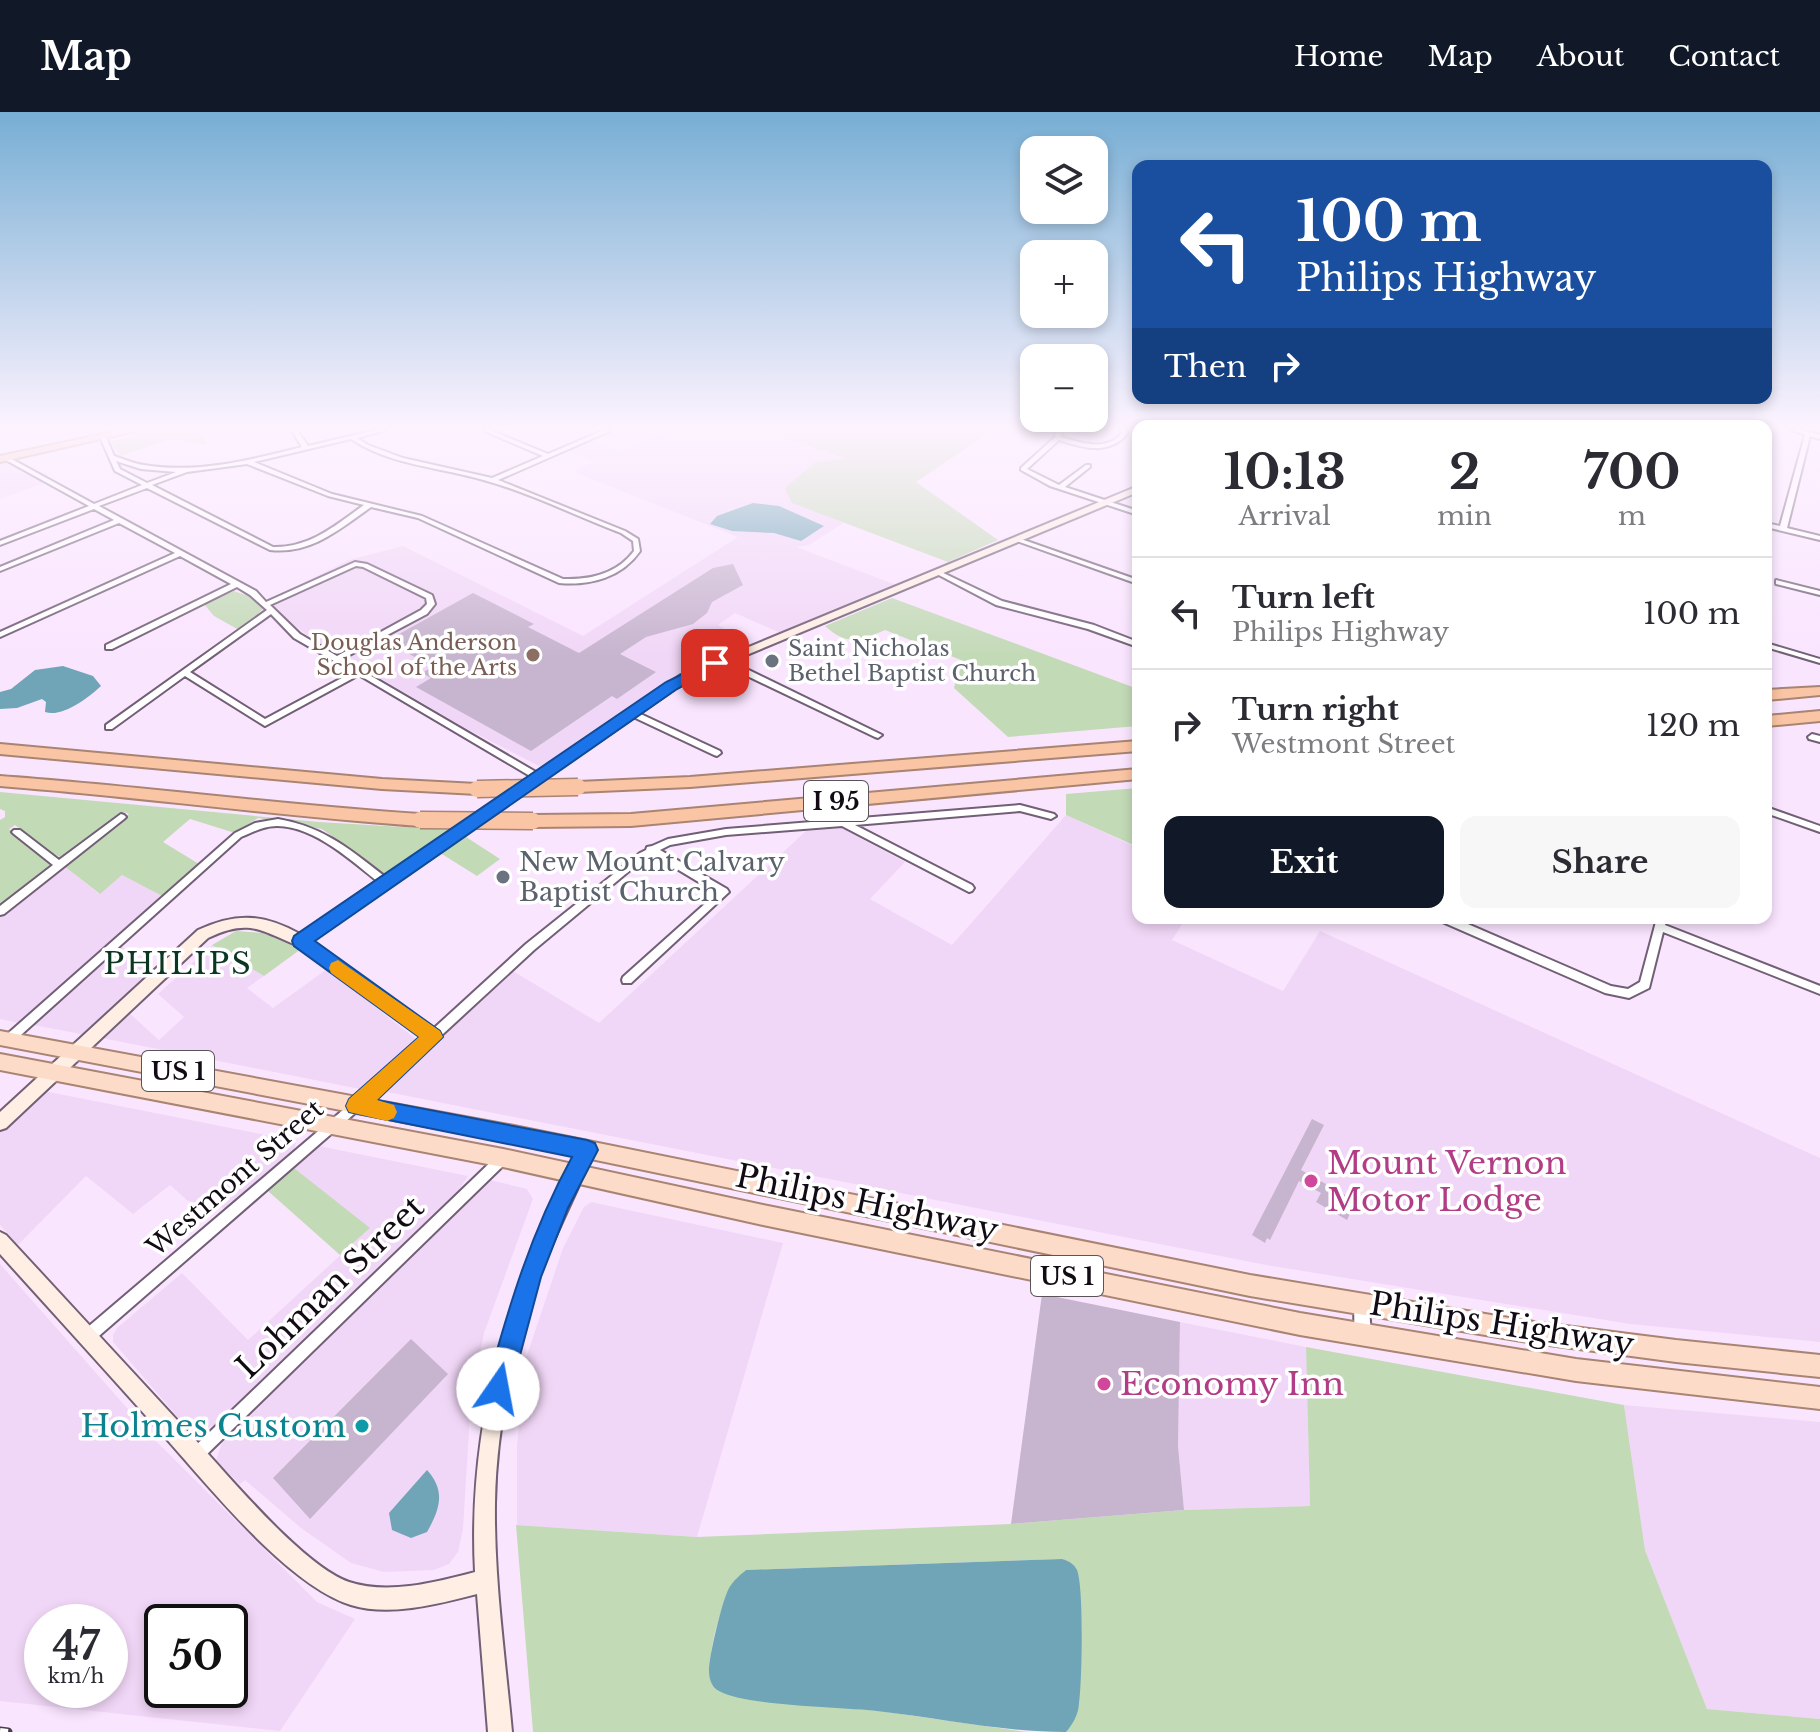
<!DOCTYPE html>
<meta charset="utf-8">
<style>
body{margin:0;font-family:"Libre Baskerville",serif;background:#f7f7f7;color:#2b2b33;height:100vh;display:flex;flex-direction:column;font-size:30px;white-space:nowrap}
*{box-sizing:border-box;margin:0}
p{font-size:26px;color:#7c7c81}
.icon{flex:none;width:44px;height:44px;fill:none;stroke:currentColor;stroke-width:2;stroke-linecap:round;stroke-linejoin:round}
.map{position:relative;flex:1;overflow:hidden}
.sheet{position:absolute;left:1132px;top:308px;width:640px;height:504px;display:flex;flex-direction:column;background:#fff;border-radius:16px;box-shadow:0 4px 12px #0003}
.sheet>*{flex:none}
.top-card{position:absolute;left:1132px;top:48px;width:640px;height:244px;border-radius:16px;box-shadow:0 4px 12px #0003;background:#1a4fa0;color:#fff;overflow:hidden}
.buttons{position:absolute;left:1020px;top:24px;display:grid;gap:16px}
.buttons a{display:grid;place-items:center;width:88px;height:88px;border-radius:16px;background:#fff;box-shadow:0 4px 12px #0003;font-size:40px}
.speed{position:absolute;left:24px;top:1492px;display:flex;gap:16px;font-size:40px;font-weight:700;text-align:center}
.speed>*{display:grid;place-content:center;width:104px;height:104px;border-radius:50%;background:#fff;box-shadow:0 4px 12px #0003;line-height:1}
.speed small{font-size:20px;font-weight:400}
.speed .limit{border:4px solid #111;border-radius:12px;background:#fff;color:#111}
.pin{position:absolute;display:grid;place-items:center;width:68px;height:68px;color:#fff;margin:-34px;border-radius:16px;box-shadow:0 4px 12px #0006}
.me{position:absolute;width:88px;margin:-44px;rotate:12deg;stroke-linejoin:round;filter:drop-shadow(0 0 6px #0008)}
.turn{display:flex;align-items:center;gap:28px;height:168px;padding:0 32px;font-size:36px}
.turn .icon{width:104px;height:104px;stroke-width:2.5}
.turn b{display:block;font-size:56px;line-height:68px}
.then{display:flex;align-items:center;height:76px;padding:0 32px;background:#0003;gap:16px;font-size:30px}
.eta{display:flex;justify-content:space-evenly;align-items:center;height:136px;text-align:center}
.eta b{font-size:48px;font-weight:800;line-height:56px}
.cta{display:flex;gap:16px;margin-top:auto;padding:16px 32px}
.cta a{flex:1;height:92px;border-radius:16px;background:#111827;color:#fff;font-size:32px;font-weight:800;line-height:92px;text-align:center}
.cta a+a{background:#f7f7f7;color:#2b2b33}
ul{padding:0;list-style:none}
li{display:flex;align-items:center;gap:24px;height:112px;padding:0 32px;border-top:2px solid #e1e1e2}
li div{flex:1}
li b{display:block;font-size:30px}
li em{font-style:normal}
header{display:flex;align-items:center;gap:48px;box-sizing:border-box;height:112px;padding:0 40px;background:#111827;color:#fff}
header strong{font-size:38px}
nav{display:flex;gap:44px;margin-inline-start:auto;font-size:28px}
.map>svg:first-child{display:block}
</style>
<header>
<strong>Map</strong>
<nav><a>Home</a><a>Map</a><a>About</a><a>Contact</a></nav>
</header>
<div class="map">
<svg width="1820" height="1620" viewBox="0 0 1820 1620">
<rect width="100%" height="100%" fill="#fae5ff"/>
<path fill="#f1d7f7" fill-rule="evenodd" d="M668,318h93l89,30 -58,43 48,16 2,5 -33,21 -13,2 103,39 -116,48 -48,-21 -17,12 34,21 -50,18 -34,19 -115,78 -14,5 -74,-38 -154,-90 -26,-20 -17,-18 81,-40 54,-14 180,90 155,-99 -164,-65 20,-10 -26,-11 21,-11 31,12z
M5,351l39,20 -44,16v-35z
M1066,703l72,33v70h48l-14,22 111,51 37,-60 500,227v184l-190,-18 -364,-59 -879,-173 6,-10 120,-111 86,52 209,-194 30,-3 67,36 -35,37 82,46z
M64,754l35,28 23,-19 42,22 -134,118 -11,8 -19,-4v-103z
M212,833l52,31 -17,12 26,20 54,-39 90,71 -57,49 -258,-51 26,-26 31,28 25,-23 -26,-23z
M121,834l31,26 -62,60 -4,3 -53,-10z
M44,979l252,50 -2,11 -65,57 -41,-8 -18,-16 -37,29 -47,-38 -68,69 -18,-20v-93z
M319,1034l149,30 -17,26 -178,173 -54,47 -16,9 -14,-1 -76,-88v-7l4,-7 65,-55 66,67 121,-111 -75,-61z
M490,1068l37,9 6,10 -49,134 -13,66 -8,130 -5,23 -9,12 -15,6 -50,2 -33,-9 -50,-35 -56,-48 -5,4 -24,-23 7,-22z
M591,1090l192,41 -86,294 -180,-12v-79l8,-85 38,-113 21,-41z
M0,1152l157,178 160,160 38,17 -75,112 -280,-30zM42,1510h68v68h-68zM162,1510h68v68h-68z
M1180,1210l126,25 4,159 -126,4 -6,-64z
M1624,1293l196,17v297l-113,-10 -62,-159z"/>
<path fill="#c3dab7" d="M162,318h38l7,15 -35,-6 -52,17 -9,-15z
M761,318l229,2 -74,50 82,58 -50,22 -156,-59 -7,-15 31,-26 31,-3z
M234,479l14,5 15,13 -24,21 -25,-14 -11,-13z
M892,486l246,91v37l-130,11 -54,-49 7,-28 -76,-30c-25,11 -38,16 -60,-4z
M1138,676v59l-72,-32v-21z
M0,680l319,30 133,8 -66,45 -64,-46 -64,-11 -23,15 -45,-14 -27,23 36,22 -35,33 -42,-22 -22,19 -36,-28 65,-52 -5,-2 -61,46 -11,-4 -37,-29 -6,4 43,38 -52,41v-88l5,-3v-6l-5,-2z
M463,723l37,24 -23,17 -40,-25z
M236,819l27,2 38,16 -37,27 -52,-31z
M294,1056l76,60 -30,27 -72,-64z
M1306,1235l318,58 21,145 62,159 113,10v13h-754l13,-27 2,-51 -2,-76 -8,-15 -9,-4 -316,11c-24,20 -41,84 -34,115l55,16 113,10 147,21h-494l-17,-207 181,12 314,-13 173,-14 126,-4z"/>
<path fill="#6fa5b6" d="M753,391l26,3 45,20 -23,15 -27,-8 -42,-2 -22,-7 7,-8z
M63,554l30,10 8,10c-13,12 -39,32 -56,26l1,-10 -4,-3 -25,9 -17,1v-17l11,-3 24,-19z
M427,1358c19,21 13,39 0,62l-16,6 -19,-8 -3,-17z
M1062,1447c7,2 12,5 15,11 7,17 5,112 2,134 -1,11 -6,20 -13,28 -64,0 -126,-14 -189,-21 -35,-4 -132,-5 -158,-20 -7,-3 -10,-12 -10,-20 0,-15 13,-70 20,-83 5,-8 11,-13 17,-18z"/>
<path fill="#c7b4ce" d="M733,452l10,21 -31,17 -5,11 -14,11 -47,13 -26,17 36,18 -39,27 -5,-3 -81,55 -115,-64 15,-9 -9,-5 10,-6 -33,-19 4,-2 -13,-7 83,-46 61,31 -6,3 51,26 134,-85z
M1312,1007l12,6 -23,45 55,31 -9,19 -31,-18 5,-9 -22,-12 -29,59 -3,-2 -2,5 -13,-8z
M1042,1182l138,28 -2,124 6,64 -173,14z
M411,1227l37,35 -138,145 -37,-41z"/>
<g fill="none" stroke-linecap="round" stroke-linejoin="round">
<g stroke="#715f75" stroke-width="4">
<path id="street" d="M291,318h6l11,16 68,-16h8l-1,1 -26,7 11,7 35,13 89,20 51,-22 -59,-25 -1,-1h7l58,24 56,-24h7l-1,1 -112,49 127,51 13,8 2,12c-18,26 -49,35 -81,32l-141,-65 -47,-11c-31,22 -61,48 -101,43l-123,-62 -48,18 157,85 10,11 89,-40 12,2 65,31 3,9 -8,10 -85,45 199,116 1,2 -1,2h-6l-176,-104 -94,51 -80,-50 -73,53h-6v-4l161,-115 -17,-15 -13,-8 -125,62h-6v-4l125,-61 -51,-28 -180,81v-5l175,-79 -56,-30 -119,48v-4l114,-47 -20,-11 -94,36v-4l89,-35 -85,-47v-2h4l86,47 48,-19 -27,-14 -15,-34 1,-1 5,1 8,19c10,3 20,8 30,9 52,9 107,-5 158,-18zM351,327c41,27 90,28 136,42 46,13 89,35 134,52l12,8 1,10c-17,23 -44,29 -71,28l-141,-63 -90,-22 -78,-32zM116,349l25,8 35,3 -29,11 -27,-14zM247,352l81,32 36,9c-28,20 -54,43 -91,42l-121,-62 35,-13zM356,454l7,1 63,31 1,6 -6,6 -84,46 -37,-22 -30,-29zM271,502l23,24 59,34 -88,47 -75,-47z
M1056,318h6l-1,7c21,6 45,15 61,-4l-2,-3h6l2,3c-19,23 -44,15 -69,7l-32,29 32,16 27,-20h4v2l-25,20 73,24v4l-88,-29 -29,-16v-2l34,-31z
M1792,318h8l20,5v4l-10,-3 -23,92 33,8v4l-54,-13v-4l14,3 25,-91z
M1014,426h4l120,42v4l-124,-44z
M937,458l65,31 92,24 44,17v5l-50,-18 -92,-24 -61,-32 -2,-1z
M1776,468l44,11v4l-44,-11z
M1766,531l54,16v4l-54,-16z
M718,546h6l158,77 -4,3 -3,-1 -157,-75z
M632,598l88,41 1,2 -4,3 -3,-1 -85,-40v-4z
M1812,622l8,2v6l-11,-3 -1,-2z
M1020,693l34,9 2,2 -5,3 -31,-8 -165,14 117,60 2,3 -2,3 -3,1 -127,-66 -116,9 -56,10 -10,5 67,39 2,3 -98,91h-8l-1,-3 1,-3 94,-84 -65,-39 -6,3 -112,93 -142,131 -300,261 -5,2 -5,-2 -2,-5 2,-5 302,-257 41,-38 -128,-93 -1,-3 1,-3h8l127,92 94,-86 114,-91 6,-3 1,-3 5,-1 16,-7 58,-10z
M1766,695l54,19v6l-54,-19z
M121,702l3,1 2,2 -2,2 -120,95 -4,1v-9l53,-41 -39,-31 -2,-2 2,-2h6l39,30z
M278,707c47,8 74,32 110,60l2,3 -2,3h-6c-28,-22 -67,-59 -105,-59 -13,0 -24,6 -36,11l-229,206 -4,2 -4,-2 -1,-3 1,-3 231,-204 20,-10z
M1439,806h15l157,68 17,3 12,-7 17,-64h10l-2,7 155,61v8l-157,-62 -14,56 -20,10 -24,-5 -165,-72z
M503,1040l4,2 2,4 -2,4 -306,298 -5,2 -5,-2 -2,-5 2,-5 308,-296z
M1361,1187l5,2c4,11 6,28 2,39l-5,2 -5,-2c-4,-10 -5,-28 -2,-39z"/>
</g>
<g stroke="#715f75" stroke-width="4">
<path id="secondary" d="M1138,374v6l-449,187 -383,266 -5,2c-39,-15 -50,-30 -93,-9l-202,190 -6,2v-18l198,-182c39,-18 65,-16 102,4l381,-259z
M587,1030l6,3 2,5c-22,50 -47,98 -64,150 -21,65 -35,135 -36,203 -1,77 10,152 17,229h-24l-11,-138c-39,10 -87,23 -126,11 -64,-20 -143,-120 -188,-170 -54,-61 -109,-121 -163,-181v-22l6,3c65,70 130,141 195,211 33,36 104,121 148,136 39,13 88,0 126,-10 -8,-152 36,-294 106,-427z"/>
</g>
<g stroke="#a98472" stroke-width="4">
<path id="primary" d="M0,919l514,95 736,149 284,47 142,18 144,15v22l-144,-15 -142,-19 -284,-47 -736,-153 -514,-98z
M0,942l503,95 260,56 537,108 276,46 244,28v22l-244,-28 -276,-46 -537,-110 -260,-58 -503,-97z"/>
</g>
<g stroke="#a98472" stroke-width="4">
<path id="highway" d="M122,318h18l-140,32v-6z
M1820,575v8l-54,5v-10z
M1820,599v10l-54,5v-10z
M1138,629v10l-448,36 -112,5 -8,-5 8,-5 112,-5z
M0,632l382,35 95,5 8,5 -8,5 -95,-5 -382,-35z
M1138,657v10l-507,47 -98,1 -8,-6 8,-6 98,-1z
M0,664c140,10 280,29 420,38l8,6 -8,6c-140,-10 -280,-29 -420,-40z"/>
</g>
<use href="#street" fill="#fff" fill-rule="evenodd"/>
<use href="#secondary" fill="#feeee4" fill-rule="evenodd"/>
<use href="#primary" fill="#fcdcc8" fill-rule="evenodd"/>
<use href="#highway" fill="#fac5a4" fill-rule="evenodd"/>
<g stroke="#483d4a" stroke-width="9">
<path id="rail" d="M0,1619l8,1"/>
</g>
<use href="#rail" stroke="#fff" stroke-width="6" stroke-dasharray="18" stroke-linecap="butt"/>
<g stroke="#a98472" stroke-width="19" stroke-linecap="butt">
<path id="highway-bridge" d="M477,677l101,-2
M420,708l113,1"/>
</g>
<use href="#highway-bridge" stroke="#fac5a4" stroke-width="16"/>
</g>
<linearGradient id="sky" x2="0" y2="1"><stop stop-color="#77aed4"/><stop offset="0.58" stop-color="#fdf3ff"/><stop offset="1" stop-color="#fdf3ff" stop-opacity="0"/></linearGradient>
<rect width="1820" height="544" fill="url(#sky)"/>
<path fill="#1a73e8" stroke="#114b97" stroke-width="2" d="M715,546l8,5 -3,3 -43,23 -362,252 125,90 3,6 -66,63 210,40 8,3 3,7 -30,58 -27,69 -30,112 -4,9 -9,4 -9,-4 -3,-9c23,-83 44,-155 86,-232l-223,-45 -3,-6 3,-7 70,-62 -125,-91 -2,-5 2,-5 372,-254z"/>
<path fill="#f59e0b" d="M338,848l102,71 3,6 -66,63 17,5 3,7 -3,6 -7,3 -38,-9 -3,-6 3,-7 70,-62 -88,-64 -2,-5 2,-5z"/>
<circle fill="#8d6e63" stroke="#fff" stroke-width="3" cx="533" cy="543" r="8"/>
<g fill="#6b7280" stroke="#fff" stroke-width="3">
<circle cx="772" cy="549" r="8"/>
<circle cx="503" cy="765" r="8"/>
</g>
<g fill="#d1479c" stroke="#fff" stroke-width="3">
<circle cx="1311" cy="1069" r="8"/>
<circle cx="1104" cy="1272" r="8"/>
</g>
<circle fill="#0f9aa8" stroke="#fff" stroke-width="3" cx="362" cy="1314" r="8"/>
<g text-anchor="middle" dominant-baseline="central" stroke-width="7" stroke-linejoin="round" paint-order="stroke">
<g font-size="22" fill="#785e54" stroke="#fff" text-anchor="end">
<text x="517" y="530">Douglas Anderson<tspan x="517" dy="25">School of the Arts</tspan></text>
</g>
<g font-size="22" fill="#5b616d" stroke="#fff" text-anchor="start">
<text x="788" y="536">Saint Nicholas<tspan x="788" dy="25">Bethel Baptist Church</tspan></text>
</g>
<g fill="#fff" stroke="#59545a" stroke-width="2">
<rect x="804" y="669" width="64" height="40" rx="6"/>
<rect x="142" y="939" width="72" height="40" rx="6"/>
<rect x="1031" y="1144" width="72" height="40" rx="6"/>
</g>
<g font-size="24" font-weight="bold" fill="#120b14">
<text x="836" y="689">I 95</text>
<text x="178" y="959">US 1</text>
<text x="1067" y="1164">US 1</text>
</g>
<g font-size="26" fill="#5b616d" stroke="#fff" text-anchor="start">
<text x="519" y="750">New Mount Calvary<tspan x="519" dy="30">Baptist Church</tspan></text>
</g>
<g font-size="26" fill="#120b14" stroke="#fff">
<text transform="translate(235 1066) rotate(-41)">Westmont Street</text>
</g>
<g font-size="30" letter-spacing="2" fill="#0a3622" stroke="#fff">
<text x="178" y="851">PHILIPS</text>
</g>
<g font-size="32" fill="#b23c85" stroke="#fff" text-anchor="start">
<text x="1327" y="1051">Mount Vernon<tspan x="1327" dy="37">Motor Lodge</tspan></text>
<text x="1120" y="1272">Economy Inn</text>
</g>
<g font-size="32" fill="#120b14" stroke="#fff">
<text transform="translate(867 1091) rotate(12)">Philips Highway</text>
<text transform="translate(330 1175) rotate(-44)">Lohman Street</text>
<text transform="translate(1502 1212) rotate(9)">Philips Highway</text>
</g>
<g font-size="32" fill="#0d838f" stroke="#fff" text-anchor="end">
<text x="346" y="1314">Holmes Custom</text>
</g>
</g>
</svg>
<div class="buttons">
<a><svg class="icon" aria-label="layers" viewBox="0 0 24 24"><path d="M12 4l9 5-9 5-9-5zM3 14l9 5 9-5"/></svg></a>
<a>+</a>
<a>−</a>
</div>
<div class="speed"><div>47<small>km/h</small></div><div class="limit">50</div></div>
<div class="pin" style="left:715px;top:551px;background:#d93025"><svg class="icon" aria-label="arrive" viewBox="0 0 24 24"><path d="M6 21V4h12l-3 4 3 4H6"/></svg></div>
<svg class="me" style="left:498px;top:1277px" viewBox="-20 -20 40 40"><circle r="19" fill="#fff"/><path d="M0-13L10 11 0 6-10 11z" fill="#1a73e8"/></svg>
<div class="top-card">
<div class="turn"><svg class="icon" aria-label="left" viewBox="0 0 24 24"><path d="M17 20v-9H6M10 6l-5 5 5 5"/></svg><div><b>100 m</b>Philips Highway</div></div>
<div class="then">Then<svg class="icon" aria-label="right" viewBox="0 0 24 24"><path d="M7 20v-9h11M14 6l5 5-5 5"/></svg></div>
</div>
<section class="sheet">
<div class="eta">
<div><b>10:13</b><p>Arrival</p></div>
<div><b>2</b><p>min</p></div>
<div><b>700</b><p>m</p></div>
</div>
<ul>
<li><svg class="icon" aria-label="left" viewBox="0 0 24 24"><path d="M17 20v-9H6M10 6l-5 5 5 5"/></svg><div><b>Turn left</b><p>Philips Highway</p></div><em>100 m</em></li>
<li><svg class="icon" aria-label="right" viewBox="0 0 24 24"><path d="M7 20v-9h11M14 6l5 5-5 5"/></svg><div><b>Turn right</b><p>Westmont Street</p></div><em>120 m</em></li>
</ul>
<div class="cta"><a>Exit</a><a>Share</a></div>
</section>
</div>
